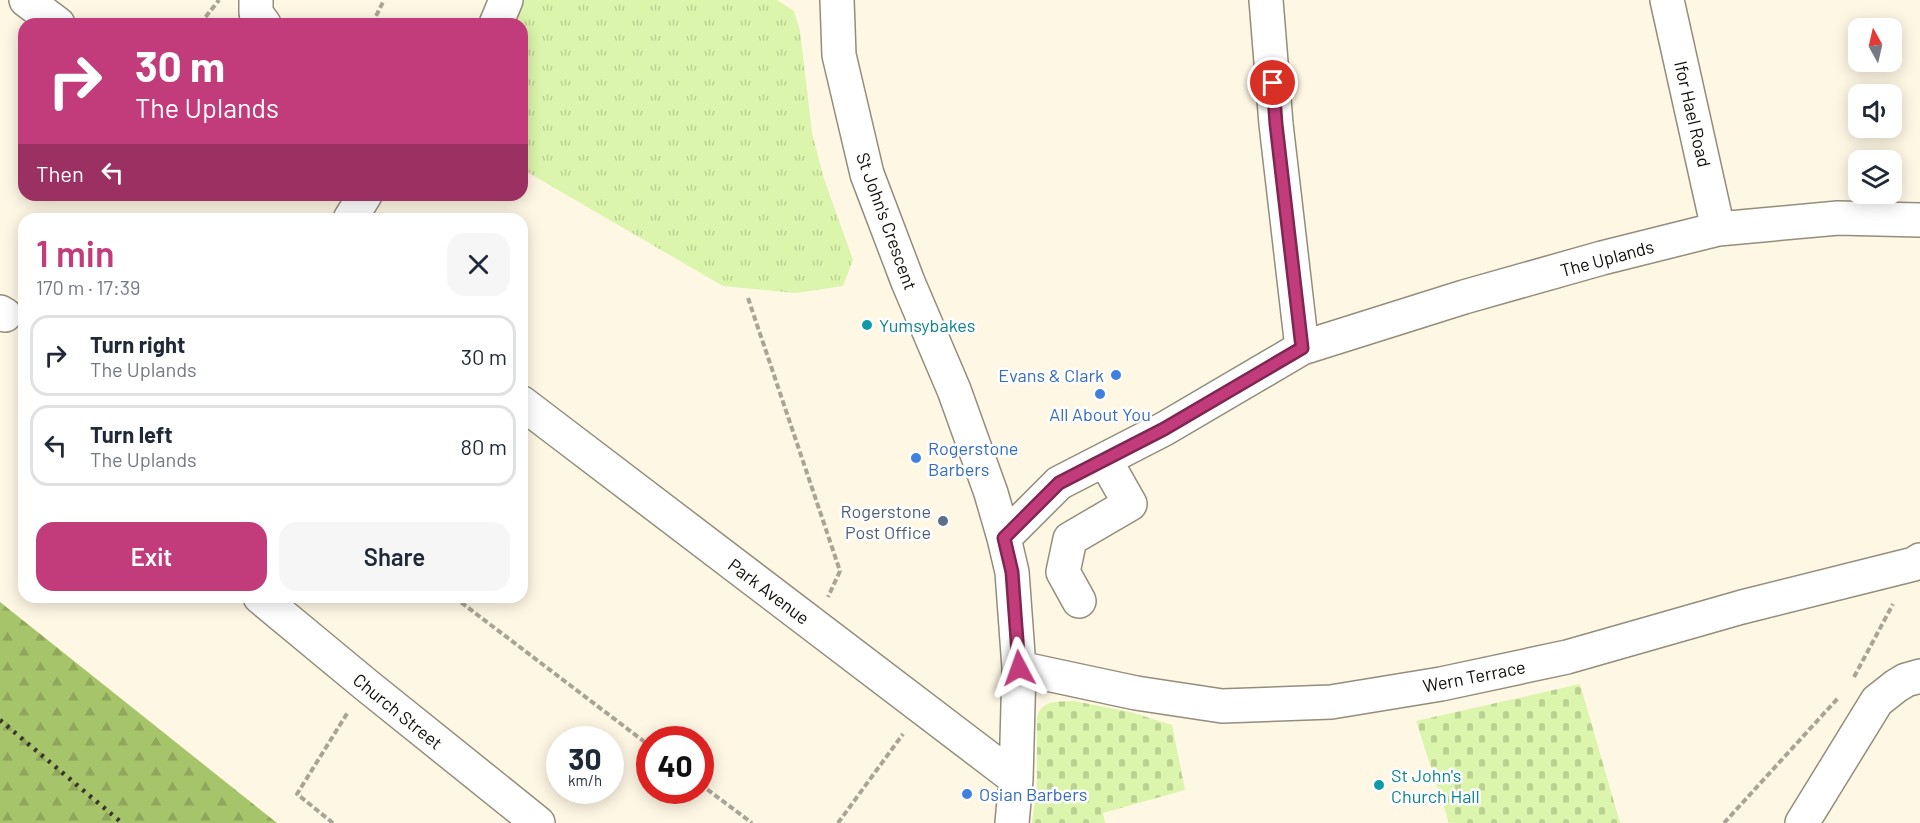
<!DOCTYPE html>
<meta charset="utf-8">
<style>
body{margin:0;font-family:Barlow,sans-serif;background:#f6f6f7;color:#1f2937;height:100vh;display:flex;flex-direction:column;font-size:22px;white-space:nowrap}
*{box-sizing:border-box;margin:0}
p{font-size:20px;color:#747a83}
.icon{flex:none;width:33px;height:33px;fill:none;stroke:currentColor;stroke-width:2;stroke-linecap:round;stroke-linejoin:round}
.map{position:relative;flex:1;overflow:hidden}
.drawer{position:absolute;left:18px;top:213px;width:510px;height:390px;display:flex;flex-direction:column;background:#fff;border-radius:18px;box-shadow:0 3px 15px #0003}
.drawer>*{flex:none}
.guide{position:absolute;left:18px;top:18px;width:510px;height:183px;border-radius:18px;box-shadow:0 3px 15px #0003;background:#c23c7c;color:#fff;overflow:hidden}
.needle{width:39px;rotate:352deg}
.tools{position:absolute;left:1848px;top:18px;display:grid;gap:12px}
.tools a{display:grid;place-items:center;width:54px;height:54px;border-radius:12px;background:#fff;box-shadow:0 3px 15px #0003;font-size:30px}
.speed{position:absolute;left:546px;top:726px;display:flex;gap:12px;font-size:30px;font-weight:700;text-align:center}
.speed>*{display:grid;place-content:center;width:78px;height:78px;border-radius:50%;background:#fff;box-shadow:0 3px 15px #0003;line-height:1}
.speed small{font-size:15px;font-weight:400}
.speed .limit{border:9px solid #d22;background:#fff;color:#111}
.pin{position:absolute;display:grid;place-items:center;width:51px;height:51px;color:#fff;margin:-26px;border:3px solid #fff;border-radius:50%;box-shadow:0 2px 6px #0007}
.me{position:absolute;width:66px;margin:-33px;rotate:356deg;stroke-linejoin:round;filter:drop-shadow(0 0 4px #0008)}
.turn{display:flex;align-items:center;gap:21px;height:126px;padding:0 18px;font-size:27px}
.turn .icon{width:78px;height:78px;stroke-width:2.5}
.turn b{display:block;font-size:42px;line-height:51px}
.then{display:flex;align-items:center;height:57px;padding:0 18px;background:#0003;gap:12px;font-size:22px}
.round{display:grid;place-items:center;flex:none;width:63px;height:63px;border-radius:18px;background:#f6f6f7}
.head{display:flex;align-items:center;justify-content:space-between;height:102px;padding:0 18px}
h1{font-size:36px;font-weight:600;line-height:45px;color:#c23c7c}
.action{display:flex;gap:12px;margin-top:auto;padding:12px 18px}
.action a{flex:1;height:69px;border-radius:18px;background:#c23c7c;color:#fff;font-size:24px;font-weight:600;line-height:69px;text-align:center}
.action a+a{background:#f6f6f7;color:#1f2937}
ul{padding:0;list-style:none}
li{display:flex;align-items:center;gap:18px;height:81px;margin:0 12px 9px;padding:0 6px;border:3px solid #e0e1e3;border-radius:18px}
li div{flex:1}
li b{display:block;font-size:22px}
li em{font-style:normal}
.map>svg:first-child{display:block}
</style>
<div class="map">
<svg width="1920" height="823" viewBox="0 0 1920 823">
<defs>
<pattern id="grass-tufts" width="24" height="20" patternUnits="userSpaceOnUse" patternTransform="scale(1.5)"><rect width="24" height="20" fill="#dbf5ac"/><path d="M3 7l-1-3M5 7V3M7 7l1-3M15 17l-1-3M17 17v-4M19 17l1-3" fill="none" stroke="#bbd192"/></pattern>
<pattern id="forest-firs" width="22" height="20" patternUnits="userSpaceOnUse" patternTransform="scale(1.5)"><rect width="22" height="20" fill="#a6c469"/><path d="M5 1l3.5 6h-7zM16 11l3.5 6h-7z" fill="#8ea75a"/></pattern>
<pattern id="cemetery-stones" width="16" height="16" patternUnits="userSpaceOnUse" patternTransform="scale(1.5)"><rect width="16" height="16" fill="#dbf5ac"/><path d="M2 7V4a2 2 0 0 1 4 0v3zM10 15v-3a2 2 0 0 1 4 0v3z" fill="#bbd192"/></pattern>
</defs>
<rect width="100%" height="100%" fill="#fef7e4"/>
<path fill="url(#grass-tufts)" d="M523,0h254l17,11 6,20 12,102 12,46 29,81 -10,26 -47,7 -73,-7 -201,-117v-145h-9z"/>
<path fill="url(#forest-firs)" d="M0,602l277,221h-277z"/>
<path fill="url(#cemetery-stones)" d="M1580,684l40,139h-171l-33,-102z
M1074,701l56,11 42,13 13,65 -82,23 2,10h-73l5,-39v-66c4,-19 22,-16 37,-17z"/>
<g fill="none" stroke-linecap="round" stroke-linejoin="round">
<g stroke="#948d7c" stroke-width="36">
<path id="minor" d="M26,0l32,24
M256,0v13l8,11
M837,0l2,55 28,119 41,108 46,108 37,103 13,45 8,34 7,96 -3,111 -4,44
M1266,0l10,124 26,224
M1667,0l51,229
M496,24l10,-24
M350,219l15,-24
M0,312l5,3
M522,403l494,376
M1004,538l55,-55 105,-54 138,-81 162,-51 138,-39 116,-29 120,-11 82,2
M260,597l105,87 173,139
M1079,601l-16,-29 7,-33 60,-35 -25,-44
M1019,668l117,25 86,13 109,-4 110,-18 126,-27 175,-50 172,-43 6,-4
M1802,823l75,-122 19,-15 10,-6 14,-4"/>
</g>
<path stroke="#a9a495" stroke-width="4" stroke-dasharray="6 3" stroke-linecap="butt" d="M200,24l19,-24
M372,24l12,-24
M748,298l92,273 -12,26
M454,597l196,149
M1854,677l39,-73
M700,784l52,39
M333,823l-36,-29 51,-82
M838,823l65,-89
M1724,823l115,-126"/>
<use href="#minor" stroke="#fff" stroke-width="33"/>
<path stroke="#38352c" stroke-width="4.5" stroke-dasharray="3 6" stroke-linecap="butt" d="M0,720l122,103"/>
</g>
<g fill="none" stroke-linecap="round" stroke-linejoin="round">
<g stroke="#7e2751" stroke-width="15">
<path id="route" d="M1019,668l-7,-96 -8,-34 55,-55 105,-54 138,-81 -26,-224 -3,-41"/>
</g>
<use href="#route" stroke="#c23c7c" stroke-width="10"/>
</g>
<g fill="#0f9aa8" stroke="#fff" stroke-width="2">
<circle cx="867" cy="325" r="6"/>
<circle cx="1379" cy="785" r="6"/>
</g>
<g fill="#3f7fe0" stroke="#fff" stroke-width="2">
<circle cx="1116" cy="375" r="6"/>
<circle cx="1100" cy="394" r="6"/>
<circle cx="916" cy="458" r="6"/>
<circle cx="967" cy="794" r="6"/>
</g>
<circle fill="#5c6f8a" stroke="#fff" stroke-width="2" cx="943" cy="521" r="6"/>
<g text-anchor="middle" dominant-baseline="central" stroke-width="5" stroke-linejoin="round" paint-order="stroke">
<g font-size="18" fill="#110e08" stroke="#fff">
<text transform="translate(1693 114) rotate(77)">Ifor Hael Road</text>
<text transform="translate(887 221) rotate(70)">St John's Crescent</text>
<text transform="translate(1607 258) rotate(-15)">The Uplands</text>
<text transform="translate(769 591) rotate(37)">Park Avenue</text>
<text transform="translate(1474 676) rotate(-11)">Wern Terrace</text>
<text transform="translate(398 711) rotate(39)">Church Street</text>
</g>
<g font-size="18" fill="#0d838f" stroke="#fff" text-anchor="start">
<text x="879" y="325">Yumsybakes</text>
<text x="1391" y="775">St John's<tspan x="1391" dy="21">Church Hall</tspan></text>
</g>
<g font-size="18" fill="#366cbe" stroke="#fff" text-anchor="start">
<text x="1104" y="375" text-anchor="end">Evans &amp; Clark</text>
<text x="1100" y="414" text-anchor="middle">All About You</text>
<text x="928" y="448">Rogerstone<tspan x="928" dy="21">Barbers</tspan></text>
<text x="979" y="794">Osian Barbers</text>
</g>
<g font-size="18" fill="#4e5e75" stroke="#fff" text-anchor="end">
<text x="931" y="511">Rogerstone<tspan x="931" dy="21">Post Office</tspan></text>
</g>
</g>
</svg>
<div class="tools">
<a><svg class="needle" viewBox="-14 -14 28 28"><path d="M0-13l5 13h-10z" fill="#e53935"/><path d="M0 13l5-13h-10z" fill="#747a83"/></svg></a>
<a><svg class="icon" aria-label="sound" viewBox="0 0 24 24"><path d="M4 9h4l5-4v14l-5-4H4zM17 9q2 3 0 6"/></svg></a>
<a><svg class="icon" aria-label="layers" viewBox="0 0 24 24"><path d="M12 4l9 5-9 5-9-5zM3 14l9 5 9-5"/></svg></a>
</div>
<div class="speed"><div>30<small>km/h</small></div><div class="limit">40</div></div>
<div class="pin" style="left:1273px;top:83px;background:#d93025"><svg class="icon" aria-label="arrive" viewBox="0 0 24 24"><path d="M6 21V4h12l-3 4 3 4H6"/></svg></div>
<svg class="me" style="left:1019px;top:668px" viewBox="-20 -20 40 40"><path d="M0-17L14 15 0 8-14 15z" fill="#c23c7c" stroke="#fff" stroke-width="4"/></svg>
<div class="guide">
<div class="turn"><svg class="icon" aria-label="right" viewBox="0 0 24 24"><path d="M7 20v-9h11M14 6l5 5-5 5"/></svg><div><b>30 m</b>The Uplands</div></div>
<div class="then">Then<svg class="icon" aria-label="left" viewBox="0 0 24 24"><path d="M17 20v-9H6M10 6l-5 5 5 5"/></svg></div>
</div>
<section class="drawer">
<div class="head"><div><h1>1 min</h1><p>170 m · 17:39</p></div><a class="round"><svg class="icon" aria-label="close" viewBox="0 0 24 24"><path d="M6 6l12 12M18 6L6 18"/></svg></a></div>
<ul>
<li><svg class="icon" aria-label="right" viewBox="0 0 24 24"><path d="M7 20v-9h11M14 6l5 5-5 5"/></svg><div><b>Turn right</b><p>The Uplands</p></div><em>30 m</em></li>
<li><svg class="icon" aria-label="left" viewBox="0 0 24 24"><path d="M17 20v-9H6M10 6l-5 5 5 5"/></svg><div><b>Turn left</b><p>The Uplands</p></div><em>80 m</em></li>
</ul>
<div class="action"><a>Exit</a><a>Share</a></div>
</section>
</div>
